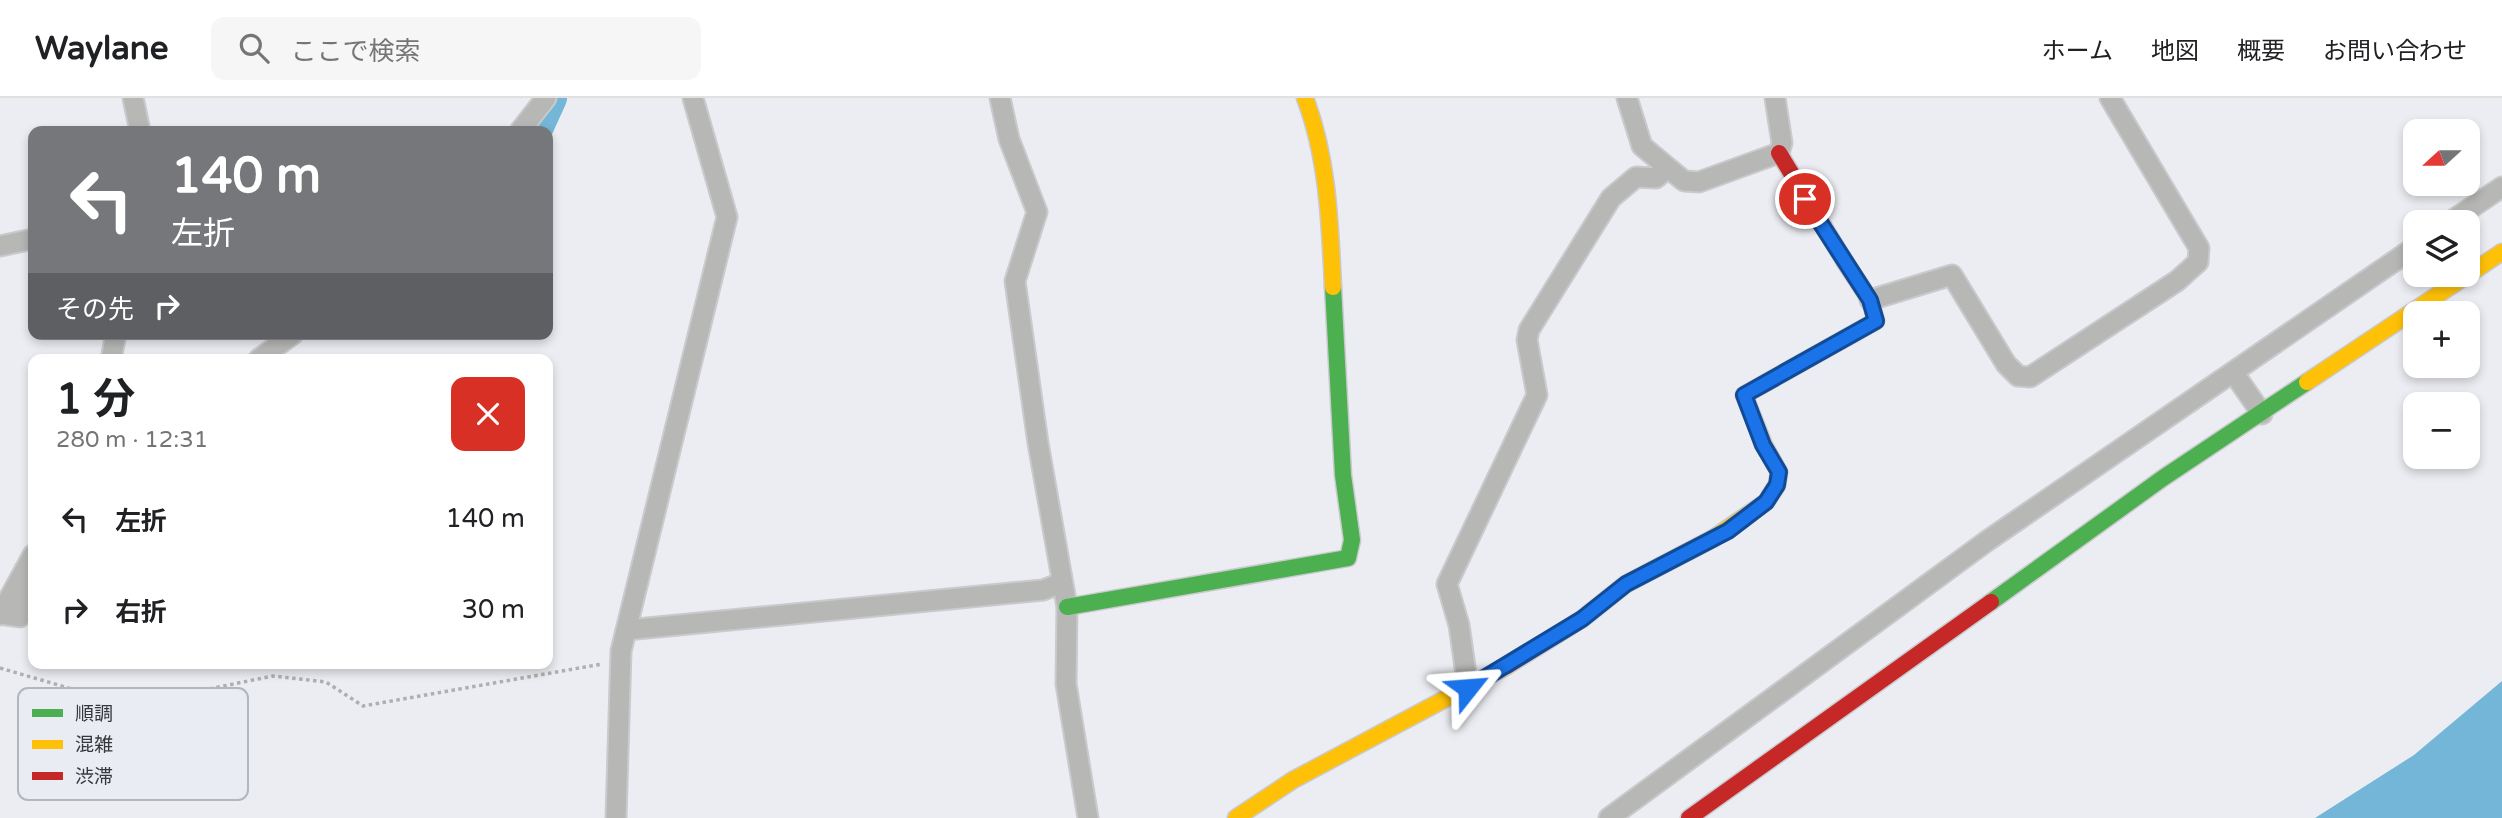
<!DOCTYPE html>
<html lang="ja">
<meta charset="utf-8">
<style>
body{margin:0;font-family:"Varela Round","Noto Sans JP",sans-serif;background:#f6f6f6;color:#202124;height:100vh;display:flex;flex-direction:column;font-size:26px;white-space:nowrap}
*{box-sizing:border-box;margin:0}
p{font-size:23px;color:#757577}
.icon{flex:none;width:38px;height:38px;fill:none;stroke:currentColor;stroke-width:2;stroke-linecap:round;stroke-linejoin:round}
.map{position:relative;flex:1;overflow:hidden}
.side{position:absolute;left:28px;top:256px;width:525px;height:315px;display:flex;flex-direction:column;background:#fff;border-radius:14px;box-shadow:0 4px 10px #0003}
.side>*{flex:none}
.guide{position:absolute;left:28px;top:28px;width:525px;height:214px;border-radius:14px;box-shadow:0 4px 10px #0003;background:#76777b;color:#fff;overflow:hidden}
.needle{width:46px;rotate:249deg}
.controls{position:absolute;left:2403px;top:21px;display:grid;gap:14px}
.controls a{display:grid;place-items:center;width:77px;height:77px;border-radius:14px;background:#fff;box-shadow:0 4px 10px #0003;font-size:35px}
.pin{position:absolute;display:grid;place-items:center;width:60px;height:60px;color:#fff;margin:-30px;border:4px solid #fff;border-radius:50%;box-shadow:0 2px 7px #0007}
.me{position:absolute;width:77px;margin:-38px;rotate:62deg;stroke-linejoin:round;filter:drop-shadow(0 0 5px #0008)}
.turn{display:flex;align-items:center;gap:24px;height:147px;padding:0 28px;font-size:32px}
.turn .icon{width:91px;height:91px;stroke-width:2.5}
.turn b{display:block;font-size:49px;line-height:60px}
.then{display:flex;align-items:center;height:66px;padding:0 28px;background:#0003;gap:14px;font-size:26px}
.round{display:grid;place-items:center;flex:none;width:74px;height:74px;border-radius:14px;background:#f6f6f6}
.head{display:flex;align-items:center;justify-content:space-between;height:119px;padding:0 28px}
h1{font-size:42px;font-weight:700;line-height:52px}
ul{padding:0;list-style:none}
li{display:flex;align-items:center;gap:21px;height:91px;padding:0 28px}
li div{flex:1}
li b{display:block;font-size:26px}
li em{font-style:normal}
header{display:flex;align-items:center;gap:42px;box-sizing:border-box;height:98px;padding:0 35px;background:#fff;border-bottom:2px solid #e0e0e0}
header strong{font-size:33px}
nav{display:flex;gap:38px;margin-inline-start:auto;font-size:24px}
.search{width:490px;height:63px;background:#f6f6f6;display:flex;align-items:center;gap:18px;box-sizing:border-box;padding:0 24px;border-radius:14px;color:#757577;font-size:26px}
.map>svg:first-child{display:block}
</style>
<header>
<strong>Waylane</strong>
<div class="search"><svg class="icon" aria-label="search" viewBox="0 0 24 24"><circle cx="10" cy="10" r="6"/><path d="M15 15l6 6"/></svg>ここで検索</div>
<nav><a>ホーム</a><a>地図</a><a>概要</a><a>お問い合わせ</a></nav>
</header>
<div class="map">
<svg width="2502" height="720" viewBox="0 0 2502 720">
<rect width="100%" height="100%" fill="#ecedf2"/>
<path fill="#73b6d7" d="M2502,583v137h-187l99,-63z"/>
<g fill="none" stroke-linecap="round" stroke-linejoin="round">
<path stroke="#73b6d7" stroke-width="32" d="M536,33l15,-33"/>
<g stroke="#c9cacd" stroke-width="23">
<path id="street" d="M133,0l7,33
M1000,0l9,41 28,73 -22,69 23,162 29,164 -1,77 22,134
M1627,0l15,48 42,35 15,1 80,-29 3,-10 -7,-45
M520,33l26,-33
M2450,124l52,-35
M0,148l33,-7
M1870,202l82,-25 54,89 12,12 12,1 147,-96 21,-19 1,-14 -89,-150
M111,261l5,-25
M259,261l34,-25
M2233,274l29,42
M0,516l20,3 13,-27
M0,517l33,-60
M626,532l417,-40 18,-7
M1468,590l-9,-63 -12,-41 90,-189 -10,-55 2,-10 82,-132 25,-21 20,1 11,-10
M616,720l5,-167 106,-434 -34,-119
M1609,720l378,-277 428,-294"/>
</g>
<g stroke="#c9cacd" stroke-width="19">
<path id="fast" d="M1991,504l172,-124 144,-96
M1067,509l281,-49 4,-18 -9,-65 -10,-188"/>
</g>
<g stroke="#c9cacd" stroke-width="19">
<path id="slow" d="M1305,0c23,60 25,126 28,189
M2307,284l195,-130
M1712,441l54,-37 11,-17 2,-13 -15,-27 -20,-50 132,-74 -6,-21 -25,-38
M1236,720l57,-38 214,-114"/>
</g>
<g stroke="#c9cacd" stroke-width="19">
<path id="jam" d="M1779,55l66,109
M1507,568l75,-47 44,-35 86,-45
M1689,720l302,-216"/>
</g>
<path stroke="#afafb0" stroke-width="3.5" stroke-dasharray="3.5 3.5" stroke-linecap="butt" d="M0,570l127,37 17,-7 30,-2 99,-20 53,6 37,24 239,-42"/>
<use href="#street" stroke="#b7b7b6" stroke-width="19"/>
<use href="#fast" stroke="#4caf50" stroke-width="16"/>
<use href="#slow" stroke="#ffc107" stroke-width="16"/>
<use href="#jam" stroke="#c62828" stroke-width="16"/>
</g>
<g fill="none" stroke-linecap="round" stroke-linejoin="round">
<g stroke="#114b97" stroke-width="18">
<path id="route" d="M1468,590l114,-69 44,-35 102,-53 38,-29 11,-17 2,-13 -16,-27 -19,-50 132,-74 -6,-21 -65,-101"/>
</g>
<use href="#route" stroke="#1a73e8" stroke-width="12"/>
</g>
<rect x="18" y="590" width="230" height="112" rx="10" fill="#eaecf4" stroke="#b4b6bc" stroke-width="2"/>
<rect x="32" y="611" width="31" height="8" fill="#4caf50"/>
<rect x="32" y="642" width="31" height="9" fill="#ffc107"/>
<rect x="32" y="674" width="31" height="8" fill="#c62828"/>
<g font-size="19" fill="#37383b">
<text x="75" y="622">順調</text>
<text x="75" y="653">混雑</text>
<text x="75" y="685">渋滞</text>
</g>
</svg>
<div class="controls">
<a><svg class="needle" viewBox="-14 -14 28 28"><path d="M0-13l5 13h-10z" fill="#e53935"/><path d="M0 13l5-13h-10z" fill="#757577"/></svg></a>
<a><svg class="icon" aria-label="layers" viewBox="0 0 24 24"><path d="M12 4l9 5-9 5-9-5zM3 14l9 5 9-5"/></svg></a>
<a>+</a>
<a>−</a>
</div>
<div class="pin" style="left:1805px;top:101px;background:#d93025"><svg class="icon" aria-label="arrive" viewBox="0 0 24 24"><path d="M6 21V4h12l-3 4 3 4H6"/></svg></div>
<svg class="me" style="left:1468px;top:590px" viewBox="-20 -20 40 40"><path d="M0-17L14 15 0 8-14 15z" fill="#1a73e8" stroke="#fff" stroke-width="4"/></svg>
<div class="guide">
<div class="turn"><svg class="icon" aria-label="left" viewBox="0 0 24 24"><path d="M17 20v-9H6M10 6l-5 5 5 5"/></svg><div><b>140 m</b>左折</div></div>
<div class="then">その先<svg class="icon" aria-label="right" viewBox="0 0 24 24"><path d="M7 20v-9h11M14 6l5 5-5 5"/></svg></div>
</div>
<section class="side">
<div class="head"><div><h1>1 分</h1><p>280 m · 12:31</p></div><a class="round" style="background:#d93025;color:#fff"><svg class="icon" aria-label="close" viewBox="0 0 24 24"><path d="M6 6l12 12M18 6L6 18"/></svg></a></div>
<ul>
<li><svg class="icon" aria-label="left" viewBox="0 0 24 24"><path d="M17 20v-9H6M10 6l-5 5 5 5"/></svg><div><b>左折</b></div><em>140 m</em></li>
<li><svg class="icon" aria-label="right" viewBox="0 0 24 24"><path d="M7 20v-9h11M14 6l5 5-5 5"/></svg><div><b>右折</b></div><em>30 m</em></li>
</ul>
</section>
</div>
